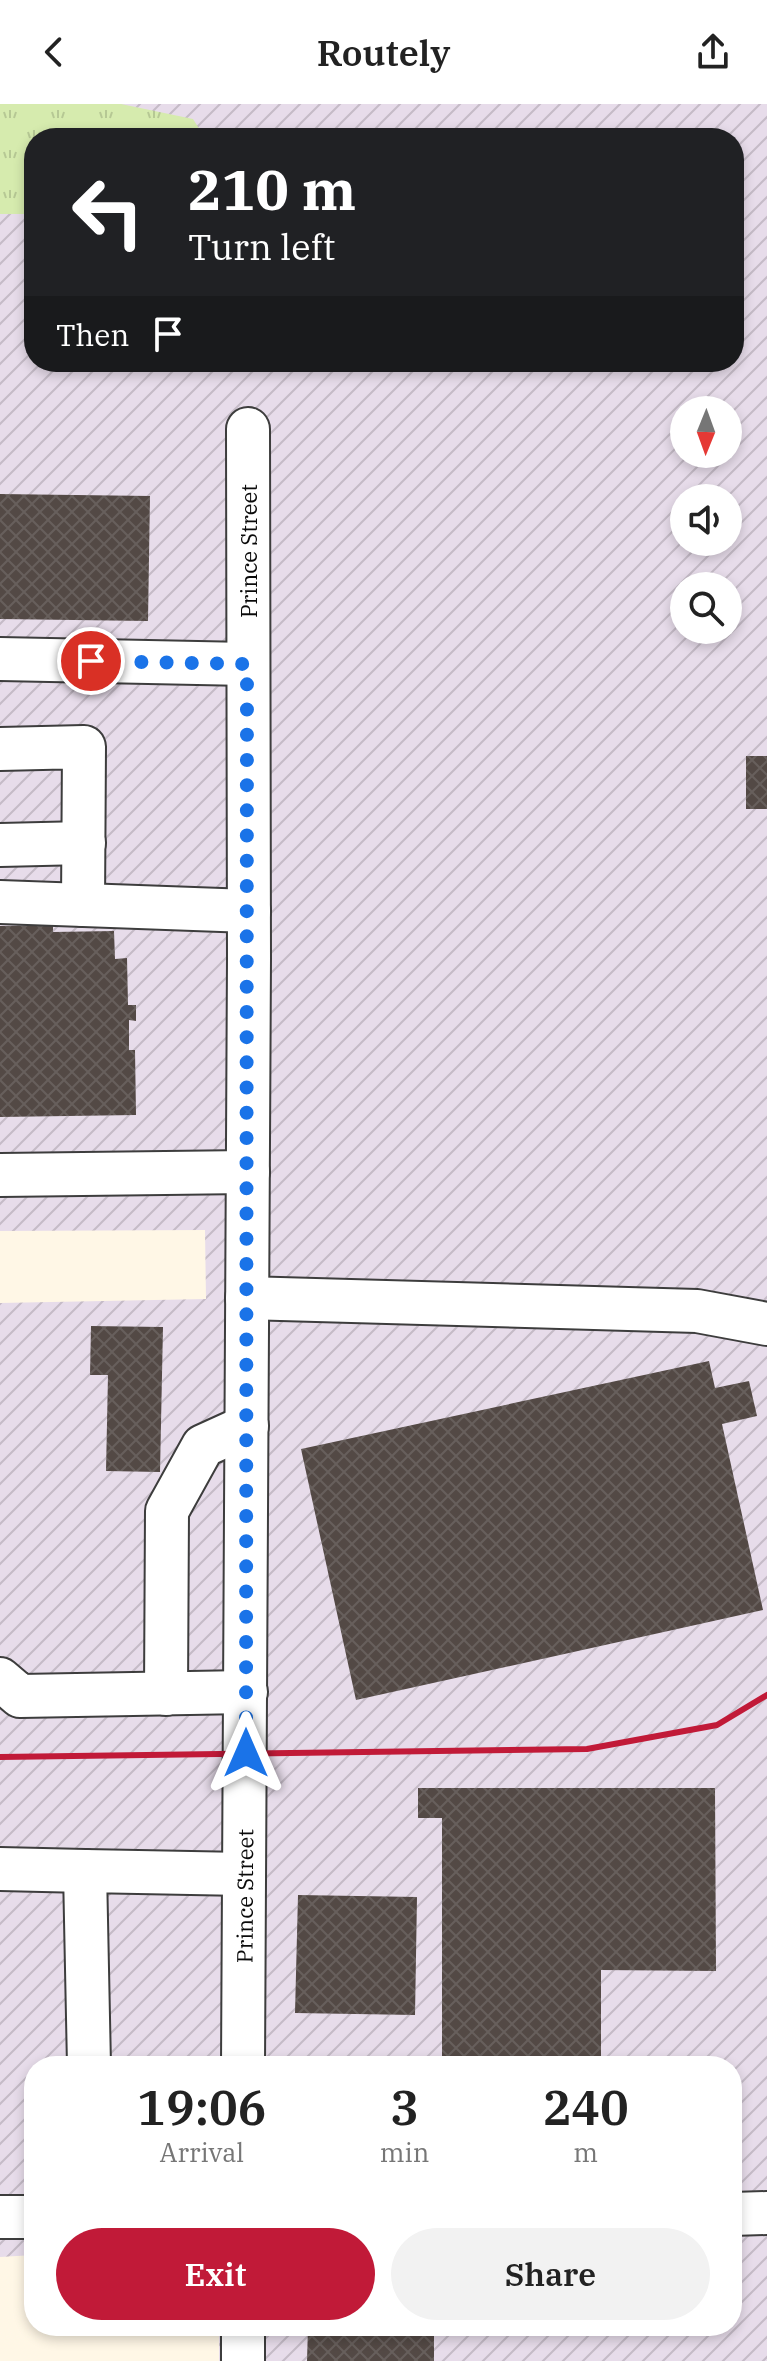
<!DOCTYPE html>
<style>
body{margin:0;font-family:"IBM Plex Serif",serif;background:#f2f2f2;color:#222;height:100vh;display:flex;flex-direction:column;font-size:30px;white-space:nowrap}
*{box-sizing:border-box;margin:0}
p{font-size:26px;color:#767676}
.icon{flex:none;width:44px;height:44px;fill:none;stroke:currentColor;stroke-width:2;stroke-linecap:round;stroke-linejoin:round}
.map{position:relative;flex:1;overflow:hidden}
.sheet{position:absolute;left:24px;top:1952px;width:718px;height:280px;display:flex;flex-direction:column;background:#fff;border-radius:32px;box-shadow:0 4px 12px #0003}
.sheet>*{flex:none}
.hud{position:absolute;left:24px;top:24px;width:720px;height:244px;border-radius:32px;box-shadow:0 4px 12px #0003;background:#202124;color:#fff;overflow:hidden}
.needle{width:52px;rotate:181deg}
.controls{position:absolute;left:670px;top:292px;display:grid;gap:16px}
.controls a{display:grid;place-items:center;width:72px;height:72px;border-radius:50%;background:#fff;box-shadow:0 4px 12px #0003;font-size:40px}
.pin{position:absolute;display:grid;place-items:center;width:68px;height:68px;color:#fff;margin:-34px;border:4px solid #fff;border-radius:50%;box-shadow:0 2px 8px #0007}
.me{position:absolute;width:88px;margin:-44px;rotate:0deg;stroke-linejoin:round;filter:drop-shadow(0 0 6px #0008)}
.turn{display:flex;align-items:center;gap:28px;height:168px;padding:0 32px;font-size:36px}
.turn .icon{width:104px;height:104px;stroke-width:2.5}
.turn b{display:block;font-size:56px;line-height:68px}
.then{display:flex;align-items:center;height:76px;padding:0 32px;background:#0003;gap:16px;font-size:30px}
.eta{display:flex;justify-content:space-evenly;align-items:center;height:136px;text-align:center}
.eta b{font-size:48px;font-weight:600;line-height:56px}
.primary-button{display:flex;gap:16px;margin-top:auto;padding:16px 32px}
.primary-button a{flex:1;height:92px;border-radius:48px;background:#c11a38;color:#fff;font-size:32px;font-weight:600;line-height:92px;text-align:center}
.primary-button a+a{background:#f2f2f2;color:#222}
header{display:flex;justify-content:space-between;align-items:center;height:104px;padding:0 32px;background:#fff;font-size:36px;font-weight:600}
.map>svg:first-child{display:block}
</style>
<header><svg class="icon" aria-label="back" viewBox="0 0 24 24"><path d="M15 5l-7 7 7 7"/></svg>Routely<svg class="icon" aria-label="share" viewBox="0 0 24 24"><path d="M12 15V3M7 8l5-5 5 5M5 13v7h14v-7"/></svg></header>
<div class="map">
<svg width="767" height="2257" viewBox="0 0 767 2257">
<defs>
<pattern id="industrial-furrows" width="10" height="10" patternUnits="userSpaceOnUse" patternTransform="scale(2)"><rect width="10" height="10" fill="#e7dcea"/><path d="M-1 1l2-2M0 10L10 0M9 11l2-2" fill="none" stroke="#c5bbc7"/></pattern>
<pattern id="grass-tufts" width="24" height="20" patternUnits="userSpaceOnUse" patternTransform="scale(2)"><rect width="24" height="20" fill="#d6ebae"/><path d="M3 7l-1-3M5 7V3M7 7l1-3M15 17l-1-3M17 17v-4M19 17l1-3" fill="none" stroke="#b6c894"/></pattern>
<pattern id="building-cross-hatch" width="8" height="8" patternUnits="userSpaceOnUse" patternTransform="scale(2)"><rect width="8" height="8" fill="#534945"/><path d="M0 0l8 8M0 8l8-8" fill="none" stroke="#675f5c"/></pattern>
</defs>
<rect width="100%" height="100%" fill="#fff7e6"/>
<path fill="url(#industrial-furrows)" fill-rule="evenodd" d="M0,0h767v2257h-548v-35h513v-260h-698v189l-34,2v-954l206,-4 -1,-69 -205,1v-1017h34v148h700v-224h-700zM684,306h44v44h-44zM684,394h44v44h-44zM684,482h44v44h-44z"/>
<path fill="url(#grass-tufts)" d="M0,0h121l72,15 12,19h-171v76h-34z"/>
<path fill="url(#building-cross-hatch)" d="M0,390l150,2 -2,125 -148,-2z
M746,652h21v53h-21z
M53,821v7l61,-1 1,28 12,-1 1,47h8v16l-7,-1v30h6l1,65 -136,2v-191z
M91,1222l72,1 -3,145 -54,-1 2,-96h-18z
M709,1257l6,27 34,-7 8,35 -35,8 41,186 -407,90 -55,-251z
M418,1684h297l1,183 -115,-1v96h-159v-248h-24z
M298,1791l119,2 -2,118 -120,-2z
M308,2222h126v35h-127z"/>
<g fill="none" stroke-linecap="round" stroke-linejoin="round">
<g stroke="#3d3d3d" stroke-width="46">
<g id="minor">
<path d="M0,555l247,5"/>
<path d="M0,645l84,-2 -1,158"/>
<path d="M0,741l84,-2"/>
<path d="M0,798l249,9"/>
<path d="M0,1071l248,-3"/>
<path d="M247,1194l450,13 70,13"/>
<path d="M0,1575l20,17 226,-4"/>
<path d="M166,1590l1,-183 36,-65 44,-20"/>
<path d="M0,1765l85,2"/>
<path d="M89,1962l-4,-195 159,3"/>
<path id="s1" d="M243,1962l6,-1108 -1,-529"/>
<path d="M732,2110l35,-1"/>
<path d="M0,2113h34"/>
<path d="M243,2257v-35"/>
</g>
</g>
<use href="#minor" stroke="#fff" stroke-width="42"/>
<path stroke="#c11a38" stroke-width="6" d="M0,1653l587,-8 130,-24 50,-30"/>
</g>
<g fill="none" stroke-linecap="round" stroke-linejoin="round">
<path stroke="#1a73e8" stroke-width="14" stroke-dasharray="0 25.2" d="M91,557l156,3 -1,1089"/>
</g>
<g text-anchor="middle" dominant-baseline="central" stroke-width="8" stroke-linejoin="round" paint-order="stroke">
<g font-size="22" fill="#0a0a0a" stroke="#fff">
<text transform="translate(248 447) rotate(-90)">Prince Street</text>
<text stroke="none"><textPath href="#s1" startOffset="170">Prince Street</textPath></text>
</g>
</g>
</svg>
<div class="controls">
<a><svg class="needle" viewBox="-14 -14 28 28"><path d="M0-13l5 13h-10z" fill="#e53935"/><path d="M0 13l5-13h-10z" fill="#767676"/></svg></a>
<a><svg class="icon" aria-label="sound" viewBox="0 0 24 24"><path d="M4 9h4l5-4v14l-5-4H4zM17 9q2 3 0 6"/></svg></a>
<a><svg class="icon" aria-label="search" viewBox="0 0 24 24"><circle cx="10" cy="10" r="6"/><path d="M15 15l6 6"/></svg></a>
</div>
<div class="pin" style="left:91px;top:557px;background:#d93025"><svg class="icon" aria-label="arrive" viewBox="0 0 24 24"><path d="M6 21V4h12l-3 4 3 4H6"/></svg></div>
<svg class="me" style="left:246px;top:1649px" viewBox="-20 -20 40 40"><path d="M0-17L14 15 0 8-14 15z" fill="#1a73e8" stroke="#fff" stroke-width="4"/></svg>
<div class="hud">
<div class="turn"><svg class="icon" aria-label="left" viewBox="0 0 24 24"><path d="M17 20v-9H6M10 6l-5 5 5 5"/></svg><div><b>210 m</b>Turn left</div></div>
<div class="then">Then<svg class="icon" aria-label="arrive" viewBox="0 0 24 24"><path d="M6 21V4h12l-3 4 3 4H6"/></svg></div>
</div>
<section class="sheet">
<div class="eta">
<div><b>19:06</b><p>Arrival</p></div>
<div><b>3</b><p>min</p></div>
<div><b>240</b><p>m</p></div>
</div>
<div class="primary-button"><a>Exit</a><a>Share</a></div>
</section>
</div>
